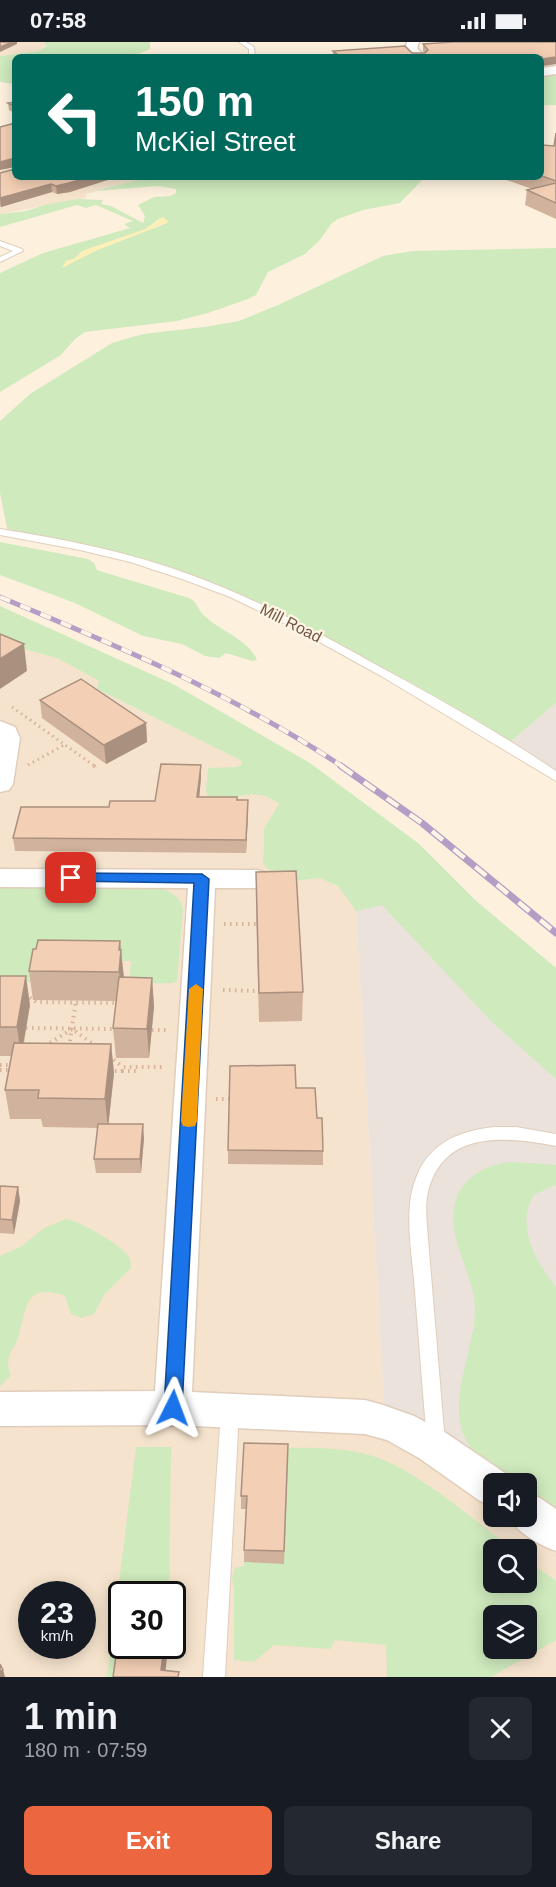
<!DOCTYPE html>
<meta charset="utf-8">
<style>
body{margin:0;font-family:Arial,sans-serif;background:#242831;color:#f1f3f6;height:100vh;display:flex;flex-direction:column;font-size:22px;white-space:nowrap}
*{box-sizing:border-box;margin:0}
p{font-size:20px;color:#9ea1a6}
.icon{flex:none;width:33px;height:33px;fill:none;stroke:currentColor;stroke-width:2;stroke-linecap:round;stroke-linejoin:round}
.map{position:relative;height:1635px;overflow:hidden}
.panel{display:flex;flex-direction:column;background:#171b24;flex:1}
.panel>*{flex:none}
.hud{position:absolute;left:12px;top:12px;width:532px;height:126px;border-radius:9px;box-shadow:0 3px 15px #0003;background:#00695c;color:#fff;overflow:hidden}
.controls{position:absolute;left:483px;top:1431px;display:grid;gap:12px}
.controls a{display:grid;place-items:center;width:54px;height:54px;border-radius:9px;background:#171b24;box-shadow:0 3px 15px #0003;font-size:30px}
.speed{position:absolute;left:18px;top:1539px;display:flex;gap:12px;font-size:30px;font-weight:700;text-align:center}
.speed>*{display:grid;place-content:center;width:78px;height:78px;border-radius:50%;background:#171b24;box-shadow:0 3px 15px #0003;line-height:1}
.speed small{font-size:15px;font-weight:400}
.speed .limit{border:3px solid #111;border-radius:9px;background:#fff;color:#111}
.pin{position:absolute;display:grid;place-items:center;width:51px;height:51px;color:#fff;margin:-26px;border-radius:12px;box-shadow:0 3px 9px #0006}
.me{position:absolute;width:66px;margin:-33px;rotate:3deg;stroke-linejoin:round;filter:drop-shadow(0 0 4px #0008)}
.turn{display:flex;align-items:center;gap:21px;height:126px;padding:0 24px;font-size:27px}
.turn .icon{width:78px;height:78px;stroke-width:2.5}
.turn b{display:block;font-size:42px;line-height:51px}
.round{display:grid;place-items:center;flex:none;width:63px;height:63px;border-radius:9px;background:#242831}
.head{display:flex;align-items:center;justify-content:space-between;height:102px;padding:0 24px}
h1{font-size:36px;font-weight:700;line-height:45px}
.button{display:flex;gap:12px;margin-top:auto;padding:12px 24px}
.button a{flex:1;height:69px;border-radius:9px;background:#ec673f;color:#fff;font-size:24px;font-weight:700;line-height:69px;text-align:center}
.button a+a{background:#242831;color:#f1f3f6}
.status{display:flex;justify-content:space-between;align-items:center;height:42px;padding:0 30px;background:#171b24;direction:ltr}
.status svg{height:16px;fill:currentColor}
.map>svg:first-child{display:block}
</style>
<div class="status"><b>07:58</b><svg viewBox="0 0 49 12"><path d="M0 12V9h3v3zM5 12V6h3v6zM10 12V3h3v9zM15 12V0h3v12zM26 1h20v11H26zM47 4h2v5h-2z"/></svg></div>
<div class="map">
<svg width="556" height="1635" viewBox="0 0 556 1635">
<rect width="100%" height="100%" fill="#fdf1de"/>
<path fill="#f5e3cd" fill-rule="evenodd" d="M0,0h44l3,3 -8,6 -39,5z
M15,85v50h133l-62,17v4l-86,16v-83z
M0,600l59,17 41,22 -3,8 143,71 2,4 -5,3 -3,30 19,-4 17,3 9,9 -15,24 -1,35 26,18 30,-4 19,8 18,25 29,510 108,67 1,28h32l30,16v145h-556zM494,1508h32v32h-32zM32,1552h50v52h-50zM122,1552h50v52h-50zM494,1574h32v32h-32z"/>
<path fill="#eae2db" d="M556,661v74l-48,-33z
M418,801l57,57 81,68v564l-29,-21 -1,-27h-32l-109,-63 -29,-510z"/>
<path fill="#cfeabd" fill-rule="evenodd" d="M44,0h106v7l-19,8h-116v27l-15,-2v-26l39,-5 8,-5z
M556,31v32h-14v-31z
M148,135h277l-25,26 -37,7 -25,9 -7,5 -11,16 -15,14 -37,18 -12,23 -8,4 -40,14 -31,8 -92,11 -10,7 -14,16 -61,37v-119l43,-20 87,-25 -6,-4 9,-3 -37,-16 -10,3 -9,-3 -77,22v-13l26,-3 18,-6 34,-6 25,1 -2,4 10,2 32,17 2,-7 -7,-11 16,-8 16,-1 6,-3v-4l-18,-3 -62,5zM160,176l7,5 -70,27 -34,17 3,-6 8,-2 14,-10 58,-20z
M556,206v455l-48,41 -229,-128 -130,-51 -141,-32 -8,-40v-72l30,-27 82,-51 31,-9 61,-7 35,-6 39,-16 105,-49 29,-5z
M0,500l88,17 6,4 3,7 6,2 86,26c8,4 7,8 12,14 15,18 47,26 56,48l-5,1 -26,-8 -7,5 -14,-2 -23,-12 -39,-8 -68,-33 -75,-28z
M0,564l173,78 137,79 108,80 57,57 81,68v111l-65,-58 -109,-116 -26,6 -18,-25 -19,-8 -30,4 -14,-6 -12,-12 1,-35 15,-25c-22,-18 -45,-6 -70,1l-3,-15 2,-22 29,-1 5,-3 -2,-4 -143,-71 2,-8 -40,-22 -59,-17z
M2,845h155c11,3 23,9 26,21l-6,73 -4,2 -44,1 2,-23 -97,-1 -4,22h-30v-94z
M511,1120l45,3v20l-21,9c-21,29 1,69 21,93v221l-29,-21 -1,-3 -5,-1 -48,-33c-33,-36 3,-101 2,-142 -1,-37 -32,-72 -18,-111 9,-22 32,-33 54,-35z
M66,1177c13,2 59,27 64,40 0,0 1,8 1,9l-27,27 -10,19 -12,4 -11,-4 -6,-18c-38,-14 -39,10 -46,39 -2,9 -11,18 -11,27 0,5 2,9 2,14l-10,10v-130l22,-10 22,-18z
M136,1405h35l-2,147h-47v52l-3,31h-12z
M264,1406c32,0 66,-2 97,5 48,9 112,67 152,96l-19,1v32h32l1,-22 29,21v59l-65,37h-104l-1,-32 -51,-5 -5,9 -56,-4 -20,17 -20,-2v-69l-2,-14 3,-9 9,-2v-4l40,1zM494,1574h32v32h-32z"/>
<path fill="#feefb7" d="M163,175l6,5 -72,28 -35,18 4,-7 8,-2 8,-8 64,-22z"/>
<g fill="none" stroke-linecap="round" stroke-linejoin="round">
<g stroke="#e1cdbb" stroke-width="2">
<path id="service" d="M239,0h7l8,5 1,10h-6v-8z
M0,199l22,8 1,2 -23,11v-5l13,-6 -13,-5z
M0,487c65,10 129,23 191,46 63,23 121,54 180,87 63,34 126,69 185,109v10l-175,-105 -85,-47 -66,-32 -48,-18 -52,-17 -50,-12 -80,-15z
M495,1085h21l40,7v12c-47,-9 -110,-17 -127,42 -5,16 -2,34 -1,51l17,204 -2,6 -7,3 -7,-3 -2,-6c-4,-50 -8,-101 -12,-151 -2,-31 -9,-65 -4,-96 2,-11 7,-25 13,-34 17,-25 44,-32 71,-35z
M230,1361l7,2 2,6 -14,266h-22l18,-266 2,-6z"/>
</g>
<g stroke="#e1cdbb" stroke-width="3">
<path id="minor" d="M407,0h12l-2,6 8,9h-13l-7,-8z
M556,24v8l-14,2v-8z
M0,679l15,6 5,11 -7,46 -4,6 -9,2z
M0,827l257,1 10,3 4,6 -4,6 -10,3h-42l-23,504 173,8 18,5 31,11 32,17 62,42 3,9h-17v22l-14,-5 -61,-43 -32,-18 -22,-6 -192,-9 -173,1v-34l155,-1 33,-503 -188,-1z
M526,1450l14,6 16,11v42c-16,-6 -40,-18 -47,-35h17z"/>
</g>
<path stroke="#d7b299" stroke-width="3" stroke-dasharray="1.5 4" stroke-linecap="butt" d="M12,665l84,60
M28,723l38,-21"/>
<path stroke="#d7b299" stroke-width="4" stroke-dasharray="1.5 4.5" stroke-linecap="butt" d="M94,724l3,2
M224,882h33
M223,948l35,1
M25,952l11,8 83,1
M26,986l89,1
M152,988h14
M45,1004l27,-17 24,17
M69,1005l7,-46
M109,1014l14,11
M0,1023h14
M0,1028h13
M109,1029h13l1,-4h41
M122,1029h15
M216,1057h14"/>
<use href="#service" fill="#fff" fill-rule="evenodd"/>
<use href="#minor" fill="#fff" fill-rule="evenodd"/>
<g stroke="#b49ec5" stroke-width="5">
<path id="rail-far1" d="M0,555c118,49 237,99 343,170"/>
</g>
<g stroke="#b49ec5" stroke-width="7">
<path id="rail" d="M341,724l81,57 134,110"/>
</g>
<use href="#rail-far1" stroke="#fff5e5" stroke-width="4" stroke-dasharray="11" stroke-linecap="butt"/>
<use href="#rail" stroke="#fff5e5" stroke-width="4.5" stroke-dasharray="14" stroke-linecap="butt"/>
</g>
<path fill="#d1b29c" d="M454,0h102v22l-14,2v-9h-209v-6l72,-5 7,7h12l-1,-2v-7z
M15,60v11l-6,-3 -1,-7z
M556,91v86l-31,-14 2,-15 5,-1 -34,-12h44v-32l12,1z
M0,131l15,4h102l-47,15 -13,2 -5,-2 -51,15 -1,-1z
M40,658l106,23 1,19 -41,22 -64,-46z
M201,736l-2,19 49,3 -2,53 -231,-2 -2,-13 142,-37z
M256,859l47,91 -1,29 -43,1z
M121,908l3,27 28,1 2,29 -5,51h-33l-3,-30 3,-27 -83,-1 -4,-29z
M0,934l30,29 -6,38 87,1 3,29 -6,51 36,14 -3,35h-45l-2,-14 4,-31 -55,-1 -2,-8h-31l-5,-29 7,-34h-12z
M296,1046l27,63v14l-95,-1v-14z
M0,1144l18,1 2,14 -6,33 -14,-1z
M288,1415l-4,107 -40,-2v-12l2,-41h-5v-13z"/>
<path fill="#aa917f" d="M12,0h5v2l-17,8v-5z
M556,15v7l-14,2v-7z
M15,116v9l-15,3v-8z
M89,135h28l-47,15 -13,2 -1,-8z
M51,142l1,8 -51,15 -1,-9z
M24,602l3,27 -27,18v-30z
M146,681l1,19 -41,22 -2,-19z
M201,723v13l-3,32 -1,-13z
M248,758v13l-2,40v-13z
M120,899l4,39 -2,21 -3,-29v-22z
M26,934l4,29 -9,51 -4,-29z
M152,936l2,29 -5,51 -2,-29z
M111,1002l3,29 -6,56 -3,-30z
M143,1082l1,14 -3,35 -1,-14z
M18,1145l2,14 -6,33 -2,-14z
M164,1604h4l-3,31 -4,-7z
M3,1628l2,7h-5v-5z"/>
<path fill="#f3cfb5" stroke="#aa917f" stroke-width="1.5" d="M0,0h12l-12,5z
M453,0h103v15l-14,2v-2h-201l-8,-6 72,-5 7,7h13l3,-3 -5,-6z
M15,60v4l-7,-3z
M15,81v35l-15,4v-35z
M556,91v48l-14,-5v-31l12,1z
M15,127v8h74l-20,6 -13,3 -5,-2 -51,14v-25z
M556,141v20l-29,-13z
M0,592l24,10 -24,15z
M81,637l65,44 -42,22 -64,-45z
M161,722l40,1 -4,32h40v3h11l-2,40 -233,-2 8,-31h88l1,-6h45z
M296,829l7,121 -44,1 -3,-121z
M38,898l82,1 -1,9h2l-2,22 -90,-1 4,-22h3z
M0,934h26l-9,51h-17z
M119,935l33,1 -5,51 -34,-1z
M14,1001l97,1 -6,55 -67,-1 1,-8h-34z
M295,1023l1,23h19l2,30h5l1,33 -95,-1 2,-84z
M98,1082h45l-3,35h-46z
M0,1144l18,1 -6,33 -12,-1z
M244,1401l44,1 -4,107 -40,-1 3,-54h-6z
M121,1579l1,25h42l-3,24 18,2 -1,5h-65z
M0,1622l3,6 -3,2z"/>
<path fill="#1a73e8" stroke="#114b97" stroke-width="1.5" d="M71,831l131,1 7,5 -27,529 -2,6 -7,3 -7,-3 -2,-6 30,-525 -127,-2 -3,-3 3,-3z"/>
<path fill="#f59e0b" d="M196,942l7,5 -6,132 -2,5 -6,1 -6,-1 -2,-5 8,-132z"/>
<g text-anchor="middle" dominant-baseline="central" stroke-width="4.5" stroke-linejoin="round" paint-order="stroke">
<g font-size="16" fill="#735746" stroke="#fff5e5">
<text transform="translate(291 581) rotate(27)">Mill Road</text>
</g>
</g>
</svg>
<div class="controls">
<a><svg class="icon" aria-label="sound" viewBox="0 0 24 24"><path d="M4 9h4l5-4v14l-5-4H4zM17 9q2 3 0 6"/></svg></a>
<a><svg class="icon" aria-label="search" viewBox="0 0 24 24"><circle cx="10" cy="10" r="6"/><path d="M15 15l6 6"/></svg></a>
<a><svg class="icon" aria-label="layers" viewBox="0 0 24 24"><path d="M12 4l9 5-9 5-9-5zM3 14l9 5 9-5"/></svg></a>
</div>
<div class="speed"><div>23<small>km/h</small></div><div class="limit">30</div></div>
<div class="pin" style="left:71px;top:836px;background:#d93025"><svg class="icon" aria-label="arrive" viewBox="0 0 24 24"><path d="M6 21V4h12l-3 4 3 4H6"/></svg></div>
<svg class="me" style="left:173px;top:1366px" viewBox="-20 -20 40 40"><path d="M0-17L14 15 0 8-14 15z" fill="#1a73e8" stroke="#fff" stroke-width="4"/></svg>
<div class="hud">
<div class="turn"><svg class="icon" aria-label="left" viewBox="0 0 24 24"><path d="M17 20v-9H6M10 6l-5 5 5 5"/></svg><div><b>150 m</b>McKiel Street</div></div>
</div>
</div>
<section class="panel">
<div class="head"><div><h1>1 min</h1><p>180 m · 07:59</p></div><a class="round"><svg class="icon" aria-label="close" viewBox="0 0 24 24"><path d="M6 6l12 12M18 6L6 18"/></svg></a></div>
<div class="button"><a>Exit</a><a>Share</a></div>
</section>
